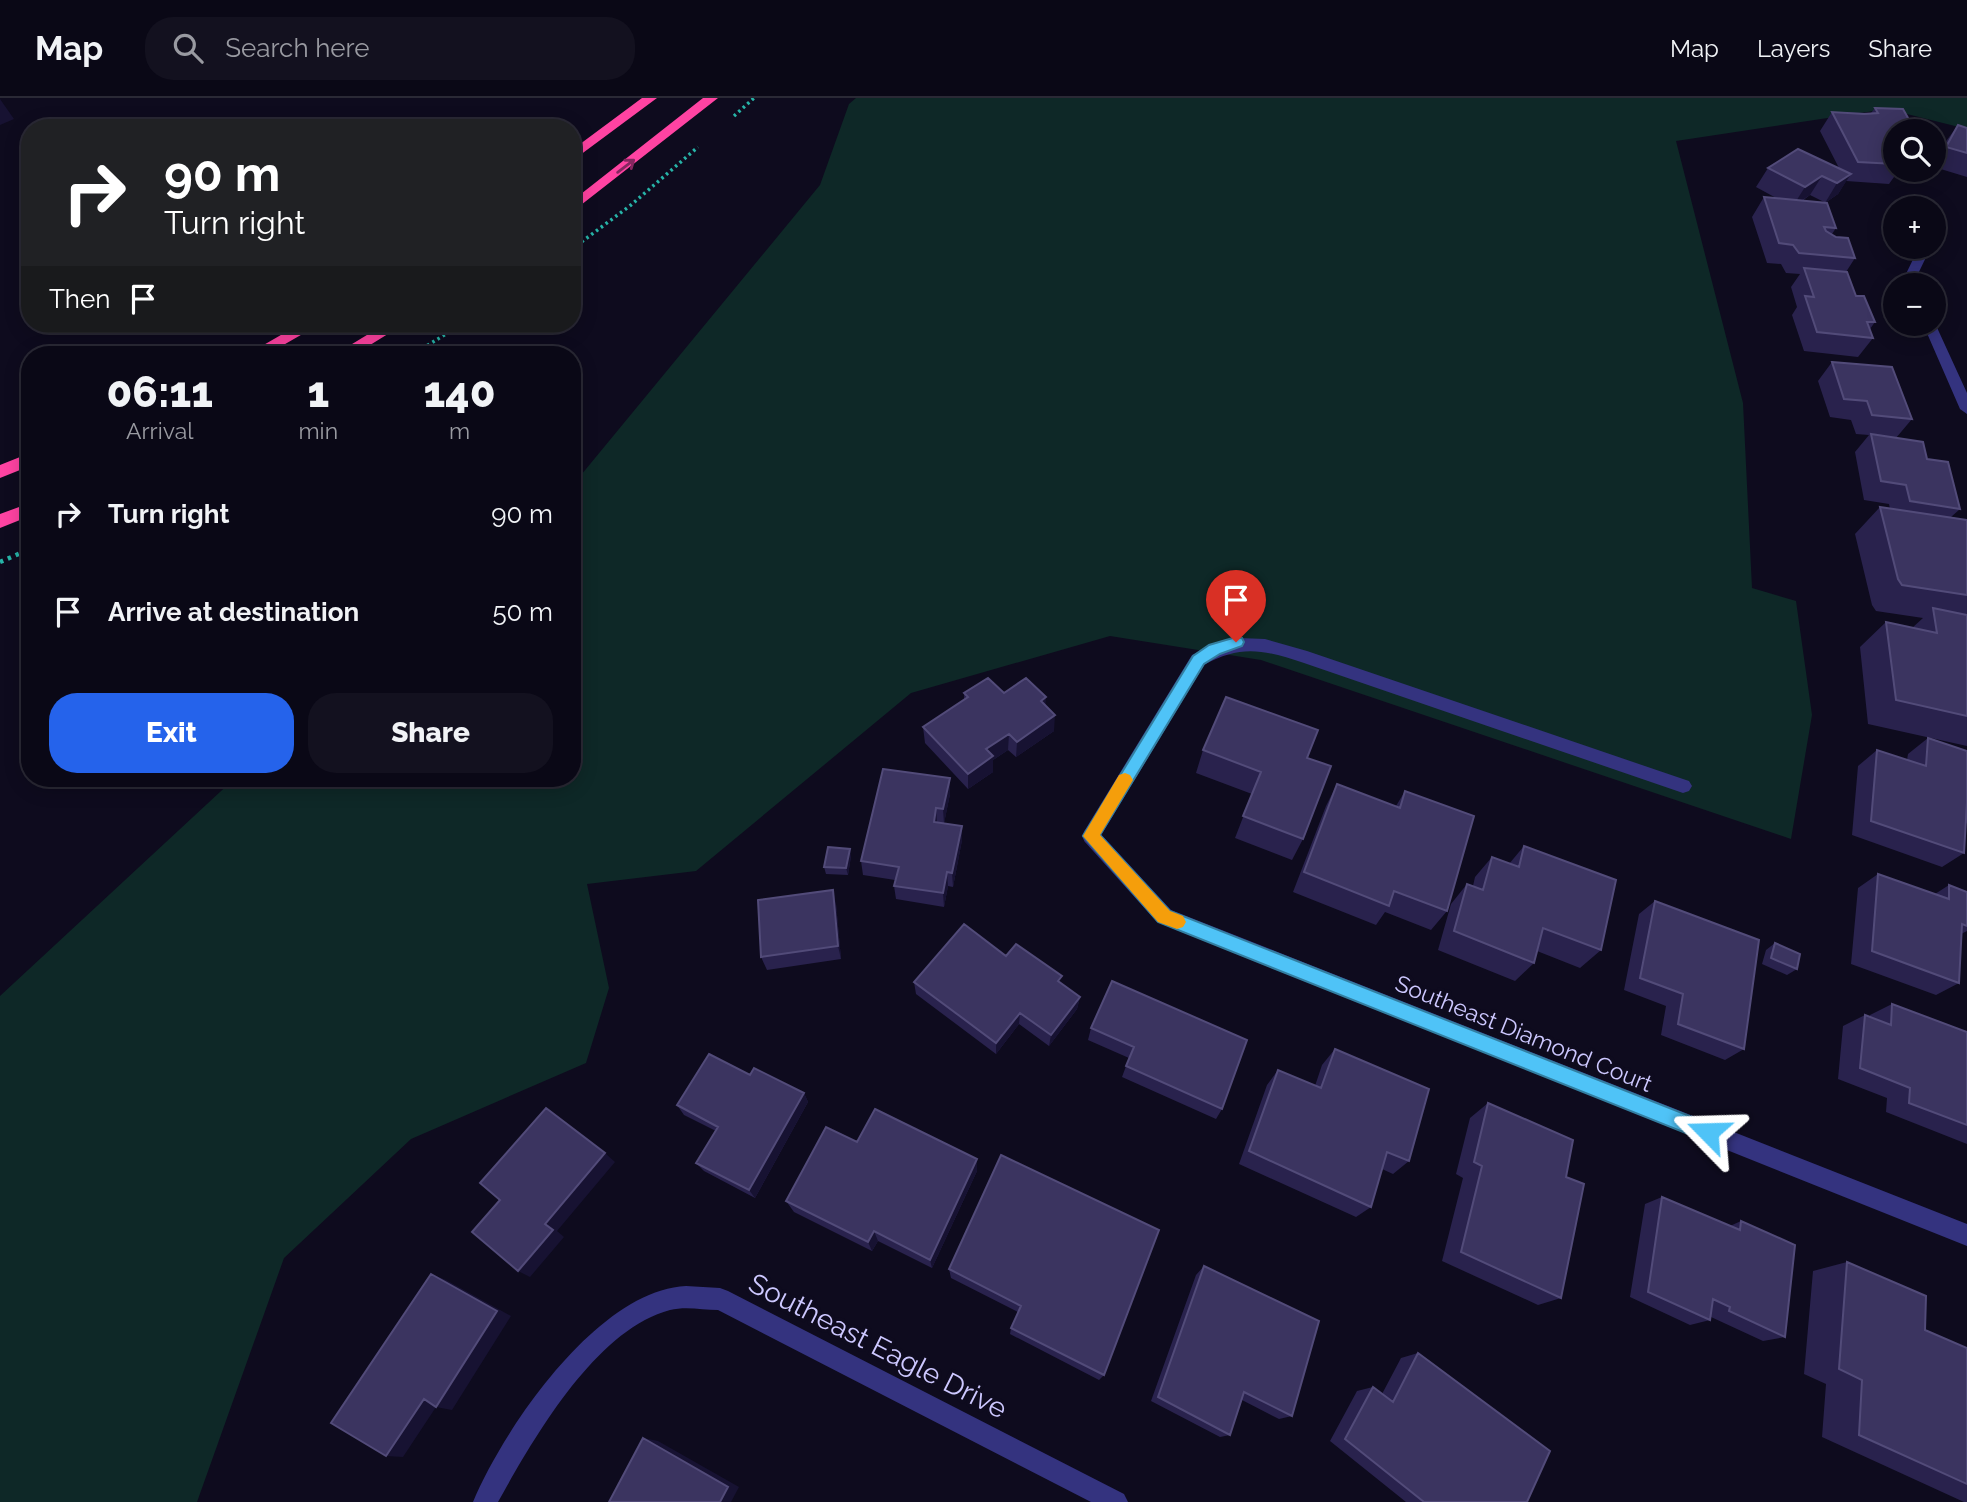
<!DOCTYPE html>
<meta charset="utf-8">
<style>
body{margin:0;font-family:Raleway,sans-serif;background:#13111f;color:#f1f3f6;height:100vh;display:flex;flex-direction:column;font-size:26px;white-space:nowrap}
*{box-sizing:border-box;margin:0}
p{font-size:23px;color:#999aa1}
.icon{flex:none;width:38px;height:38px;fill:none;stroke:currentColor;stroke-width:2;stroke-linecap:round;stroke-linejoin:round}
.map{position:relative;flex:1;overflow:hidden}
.drawer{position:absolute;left:21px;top:248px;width:560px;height:441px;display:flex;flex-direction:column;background:#0a0816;border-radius:28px;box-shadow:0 4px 18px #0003,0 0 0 2px #2a2935}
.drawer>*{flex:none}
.guide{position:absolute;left:21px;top:21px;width:560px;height:214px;border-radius:28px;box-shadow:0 4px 18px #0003,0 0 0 2px #2a2935;background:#202124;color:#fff;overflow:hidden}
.controls{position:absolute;left:1883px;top:21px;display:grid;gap:14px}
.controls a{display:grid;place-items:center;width:63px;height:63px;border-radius:50%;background:#0a0816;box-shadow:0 4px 18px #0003,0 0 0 2px #2a2935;font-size:35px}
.pin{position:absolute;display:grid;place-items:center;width:60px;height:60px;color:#fff;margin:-72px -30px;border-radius:50% 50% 50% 0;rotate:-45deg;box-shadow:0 0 7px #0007}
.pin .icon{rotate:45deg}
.me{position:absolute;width:77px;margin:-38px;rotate:292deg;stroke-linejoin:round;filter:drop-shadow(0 0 5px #0008)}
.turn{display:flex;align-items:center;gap:24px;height:147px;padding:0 28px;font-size:32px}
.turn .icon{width:91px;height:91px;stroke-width:2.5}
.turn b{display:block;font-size:49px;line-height:60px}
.then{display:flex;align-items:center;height:66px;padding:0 28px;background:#0003;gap:14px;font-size:26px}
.eta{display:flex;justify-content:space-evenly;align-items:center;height:119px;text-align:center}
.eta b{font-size:42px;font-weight:800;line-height:49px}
.primary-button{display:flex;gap:14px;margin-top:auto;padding:14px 28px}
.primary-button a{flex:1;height:80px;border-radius:28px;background:#2563eb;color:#fff;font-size:28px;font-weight:800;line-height:80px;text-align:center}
.primary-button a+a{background:#13111f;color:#f1f3f6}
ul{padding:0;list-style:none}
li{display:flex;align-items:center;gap:21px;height:98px;padding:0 28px}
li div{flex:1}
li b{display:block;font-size:26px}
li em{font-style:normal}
header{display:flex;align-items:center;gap:42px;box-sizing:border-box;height:98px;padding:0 35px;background:#0a0816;border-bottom:2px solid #2a2935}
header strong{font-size:33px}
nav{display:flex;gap:38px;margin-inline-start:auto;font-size:24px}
.search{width:490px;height:63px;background:#13111f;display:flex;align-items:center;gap:18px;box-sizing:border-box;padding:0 24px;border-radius:28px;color:#999aa1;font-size:26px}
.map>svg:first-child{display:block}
</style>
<header>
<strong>Map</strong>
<div class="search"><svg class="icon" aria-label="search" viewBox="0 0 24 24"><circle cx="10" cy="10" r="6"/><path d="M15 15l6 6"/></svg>Search here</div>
<nav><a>Map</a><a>Layers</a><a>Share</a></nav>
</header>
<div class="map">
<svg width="1967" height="1404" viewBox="0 0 1967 1404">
<rect width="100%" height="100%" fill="#0e0b1e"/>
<path fill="#0e2827" d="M856,0h1111v31l-80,-20 -211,32 67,262 9,185 44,13 16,114 -21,124 -530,-179 -151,-24 -199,57 -215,178 -109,13 22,104 -23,75 -175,76 -127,119 -87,244h-197v-506l234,-217h338v-293l248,-301 29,-81z"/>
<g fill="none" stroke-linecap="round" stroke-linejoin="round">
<path stroke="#27b4a8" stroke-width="3.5" stroke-dasharray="2.5 3.5" stroke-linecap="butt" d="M734,18l20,-18
M572,151l59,-44 67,-58
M412,257l50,-31"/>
<path stroke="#27b4a8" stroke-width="4.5" stroke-dasharray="3.5 5" stroke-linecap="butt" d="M0,464l30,-13"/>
<path fill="#34337f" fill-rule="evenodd" d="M1239,540l26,1 42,12 376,128 6,2 3,5 -3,5 -6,2 -379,-130c-39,-13 -63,-19 -100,2l-107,177 -6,2 -6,-2 -3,-6 3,-6 107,-175 28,-13z"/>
<path fill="#34337f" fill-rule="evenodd" d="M1919,149h12l-15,31 3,7h-12l-3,-7z
M1934,223l33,72v21l-7,-5 -37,-85h11z
M1091,730l6,2 74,80 796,314v22l-810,-324 -72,-80 -3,-6 3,-6z
M686,1188l34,2 8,3 396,203 4,8h-37l-373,-192c-15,0 -32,-4 -48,0 -75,20 -136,128 -172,192h-25c31,-74 125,-212 213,-216z"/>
<path fill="#ff43a2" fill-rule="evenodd" d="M642,0h15l-85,63v-11z
M703,0h15l-146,114v-11z
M300,226h20l-54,31h-20z
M385,226h19l-50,31h-20z
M30,355v13l-30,12v-13z
M30,405v13l-30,12v-14z"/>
</g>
<path fill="#29224d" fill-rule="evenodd" d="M1875,10l20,23v39h4l-10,14 -43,-3 -8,13 -13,9 11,25 -4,6 23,24 -9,14 10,24 19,26 -5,7 3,9 -15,19 -54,-6 -12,-36 5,-8 -6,-20 9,-13 -14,-1 -5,-9 -14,-1 -15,-46 12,-20 14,2 -22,-12 12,-19h71l-19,-37 12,-19 39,1zM1810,97l14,7 -22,-1z
M1958,27l9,3v49l-33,-10v-5l10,-18z
M1832,264l80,57 -16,19 31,21 33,50 -9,8 16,3v226l-99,-22 -8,-77 26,-25 26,6 11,-10 -47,-7 -4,-6 -17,-71 25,-27 10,2 -1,-5 -25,-4 -9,-48 14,-17 -13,-1 -5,-14 -21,-3 -12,-36z
M964,595h40l42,13 8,25 -38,26 -8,-7 -15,10v12l-25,17 -43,-46 -2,-16 41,-27z
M1928,640l39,13v72l-2,1 -1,29 -22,14 -90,-32 6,-69 19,-16 30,10 1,-6z
M1203,652l104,8 -4,81 -11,21 -57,-22 17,-44 -56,-21z
M1337,686l59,22 9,-15 42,120 -16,19 -46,-18 -9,13 -83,-33 33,-86z
M950,696l-6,29 18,17 -9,47 -5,-1 -4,21 -48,-8 -2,-13 1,-6 -32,-5 -2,-14z
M1524,748l77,104 -21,18 -43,-17 -3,12 -19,18 -77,-31 13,-46 16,-20 6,2 2,-9 17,-20 17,7z
M851,758l-3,19 -22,-1 -2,-7z
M1878,776l57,20 14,-9 18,7v39l-6,3 -2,49 -23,12 -85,-31 7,-76z
M1655,803l89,148 -19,11 -64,-25 5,-29 -42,-16 15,-76z
M836,806l5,55 -74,11 -6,-13z
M1775,845l22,26 -10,6 -25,-11 4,-14z
M1006,858l55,27 19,14 -3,12 -28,37 -30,-22 -23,30 -80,-60 -2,-12z
M1112,883l110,128 -6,10 -94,-42 7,-19 -41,-18 3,-12z
M1892,906l75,28v112l-81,-32 1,-14 -49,-19 5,-53 22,-11 5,2v-2z
M1335,951l74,112 -16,13 -11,-5 -11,38 -15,10 -117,-53 28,-79 11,-15 37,16 7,-21z
M750,977l54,18 4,9 -53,96 -51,-27 -8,-8 20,-32 -32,-16 -7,-10z
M1488,1005l78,74 -5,121 -23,7 -96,-44 21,-83 -7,-4 14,-56z
M857,1044l120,29 -45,97 -54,-27 -6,10 -78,-39 -8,-11z
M1001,1057l103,220 -5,5 -89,-46 1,-6 7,-16 -67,-34 -2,-9z
M1662,1099l68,29 11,-5 44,116 -22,4 -52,-24 -1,3 -20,5 -60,-28 15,-93z
M1847,1164l78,68 42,18v154h-3l-142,-65 4,-53 -22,-10 9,-103z
M1204,1168l88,150 -13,3 -37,-19 -12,35 -10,2 -69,-36 45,-126z
M1418,1255l109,149h-121l-76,-61 27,-50 16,-4 9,7 19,-36z"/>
<path fill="#171232" d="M0,1l14,20 -14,6z
M1851,76l-13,20 -13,9 12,-20z
M1822,78l-12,19 -17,11 12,-19z
M1046,599l-1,16 -4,-12z
M1055,617l-1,16 -38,26 1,-15z
M1009,636l-1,16 -15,10v12l-25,17v-15l18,-25z
M950,680v16l-6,30 -1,-15z
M936,710l1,15 -3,-1z
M962,728v14l-9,47 -1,-14z
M850,751l1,7 -3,19 -2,-7z
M947,774l1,14 -4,21 -1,-14z
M833,792l3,14 5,55 -3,-13z
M1080,899l-3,12 -28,37 2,-11z
M1020,915l-1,11 -23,30v-11z
M804,995l4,9 -53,96 -6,-8z
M605,1055l10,9 -58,69 7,6 -34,40 -12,-6 27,-47z
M977,1061v12l-45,97 -2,-8z
M874,1133l4,10 -6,10 -4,-9z
M431,1176l15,6 65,36 -59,94 -16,-3z
M424,1301l16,2 -37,56 -17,-1z
M643,1340l15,3 81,46 -8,15h-11z"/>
<path fill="#3b3460" stroke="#524b79" stroke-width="2" d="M1875,10l28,1 9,16 11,1 3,5h-31v8h-7l7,12v13l-37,-2 -26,-50 32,2 14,-1z
M1958,27l9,3v25l-21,-6z
M1798,51l53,25 -14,9 -15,-7 -17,11 -37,-19z
M1764,99l63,6 9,25 -12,-1 2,4 10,6 12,1 7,20 -56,-5 -6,-8 -14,-2z
M1804,170l43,4 9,24h8l11,26h-8l6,16 -56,-6 -12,-36 9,1z
M1832,264l60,5 20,52 -40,-4 -5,-14 -23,-2z
M1871,336l52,8 4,17 21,3 12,47 -50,-8 -4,-16 -25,-4z
M1880,409l87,13v75l-65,-10 -4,-6z
M1933,510l34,7v101l-71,-16 -10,-78 51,11z
M988,580l16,15 22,-15 20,19 -5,4 14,14 -38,27 -8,-8 -23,15 7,7 -25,18 -45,-47 45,-30 -4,-4z
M1226,599l92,33 -11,28 24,8 -28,73 -60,-23 18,-44 -58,-22z
M1928,640l39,13v51l-3,51 -93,-32 6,-71 49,16z
M883,671l67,9 -7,31 -7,-1 -2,14 28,4 -10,47 -5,-1 -4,21 -49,-7 5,-19 -38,-6z
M1337,686l63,24 5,-17 69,25 -27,95 -53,-20 -5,15 -85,-34z
M1524,748l92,34 -15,70 -58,-22 -9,35 -80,-32 13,-47 16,6 9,-33 27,10z
M828,749l22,2 -4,19 -22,-1z
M1878,776l71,25v-14l18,7v34l-5,-2 -3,59 -87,-32z
M833,792l5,56 -77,11 -3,-57z
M1655,803l104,39 -15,109 -66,-25 5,-30 -43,-16z
M964,826l42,32 10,-12 46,32 -4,5 22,16 -29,38 -31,-22 -24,30 -82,-61z
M1775,845l25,11 -3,15 -26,-11z
M1112,883l135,59 -25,69 -96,-43 8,-19 -43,-19z
M1892,906l75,28v93l-58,-22 1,-15 -50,-20 5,-53 26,10z
M1335,951l94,40 -20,72 -22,-9 -16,55 -122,-56 29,-81 43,18z
M709,956l41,21 4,-7 50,25 -55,97 -53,-27 22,-36 -41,-22z
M1488,1005l85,37 -7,37 18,7 -23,114 -100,-46 21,-86 -8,-4z
M546,1010l59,45 -60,71 8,6 -35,41 -46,-39 28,-32 -20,-17z
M875,1011l102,50 -47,101 -56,-29 -6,11 -82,-41 40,-74 31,15z
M1001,1057l158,75 -55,145 -93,-47 10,-22 -72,-37z
M1662,1099l78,33 1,-9 54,24 -10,92 -56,-26 1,-4 -17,-8 -3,21 -62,-28z
M1847,1164l79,34 -1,34 42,18v136l-108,-49 3,-55 -23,-11z
M1204,1168l115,55 -27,95 -48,-24 -14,43 -72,-38z
M431,1176l66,37 -61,96 -12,-8 -38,57 -55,-33z
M1418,1255l132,98 -23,51h-103l-79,-63 28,-52 20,15z
M643,1340l85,49 -8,15h-111z"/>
<defs><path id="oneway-shaft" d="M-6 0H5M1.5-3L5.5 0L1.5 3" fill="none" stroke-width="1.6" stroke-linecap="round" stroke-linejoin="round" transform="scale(1.75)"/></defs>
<use stroke="#862760" href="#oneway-shaft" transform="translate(626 68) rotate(-37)"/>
<path fill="#4fc3f7" stroke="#337fa1" stroke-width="2" d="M1236,539l6,1 2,4 -2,4 -22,8 -16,10 -104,171 70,76 545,215 2,6 -2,7 -7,3 -550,-220 -75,-86 110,-180 16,-11z"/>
<path fill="#f59e0b" d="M1125,675l5,2 3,5 -33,55 70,76 13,5 3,6 -3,5 -6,2 -19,-7 -75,-86 36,-61z"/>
<g text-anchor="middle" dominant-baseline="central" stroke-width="7" stroke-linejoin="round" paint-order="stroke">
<g font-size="23" fill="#cdc8ff" stroke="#0e0b1e">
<text transform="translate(1524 935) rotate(22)">Southeast Diamond Court</text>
</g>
<g font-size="28" fill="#cdc8ff" stroke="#0e0b1e">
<text transform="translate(878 1248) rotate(27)">Southeast Eagle Drive</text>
</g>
</g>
</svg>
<div class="controls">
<a><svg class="icon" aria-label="search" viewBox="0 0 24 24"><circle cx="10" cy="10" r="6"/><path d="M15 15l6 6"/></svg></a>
<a>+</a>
<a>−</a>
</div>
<div class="pin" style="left:1236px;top:544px;background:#d93025"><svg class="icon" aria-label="arrive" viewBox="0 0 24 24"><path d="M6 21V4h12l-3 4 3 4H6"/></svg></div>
<svg class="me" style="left:1708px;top:1034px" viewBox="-20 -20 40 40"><path d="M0-17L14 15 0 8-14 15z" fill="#4fc3f7" stroke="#fff" stroke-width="4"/></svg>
<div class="guide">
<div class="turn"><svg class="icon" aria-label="right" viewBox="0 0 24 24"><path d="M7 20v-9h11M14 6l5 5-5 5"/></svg><div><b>90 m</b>Turn right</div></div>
<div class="then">Then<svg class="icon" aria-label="arrive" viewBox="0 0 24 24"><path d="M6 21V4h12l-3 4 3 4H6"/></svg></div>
</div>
<section class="drawer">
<div class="eta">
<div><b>06:11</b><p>Arrival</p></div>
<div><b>1</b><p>min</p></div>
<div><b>140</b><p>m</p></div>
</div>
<ul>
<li><svg class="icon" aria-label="right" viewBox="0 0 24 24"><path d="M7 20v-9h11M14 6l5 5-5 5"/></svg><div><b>Turn right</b></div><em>90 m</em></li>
<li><svg class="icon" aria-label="arrive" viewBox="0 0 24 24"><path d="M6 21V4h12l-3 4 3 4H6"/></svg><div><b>Arrive at destination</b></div><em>50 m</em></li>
</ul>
<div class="primary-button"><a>Exit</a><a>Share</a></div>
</section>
</div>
